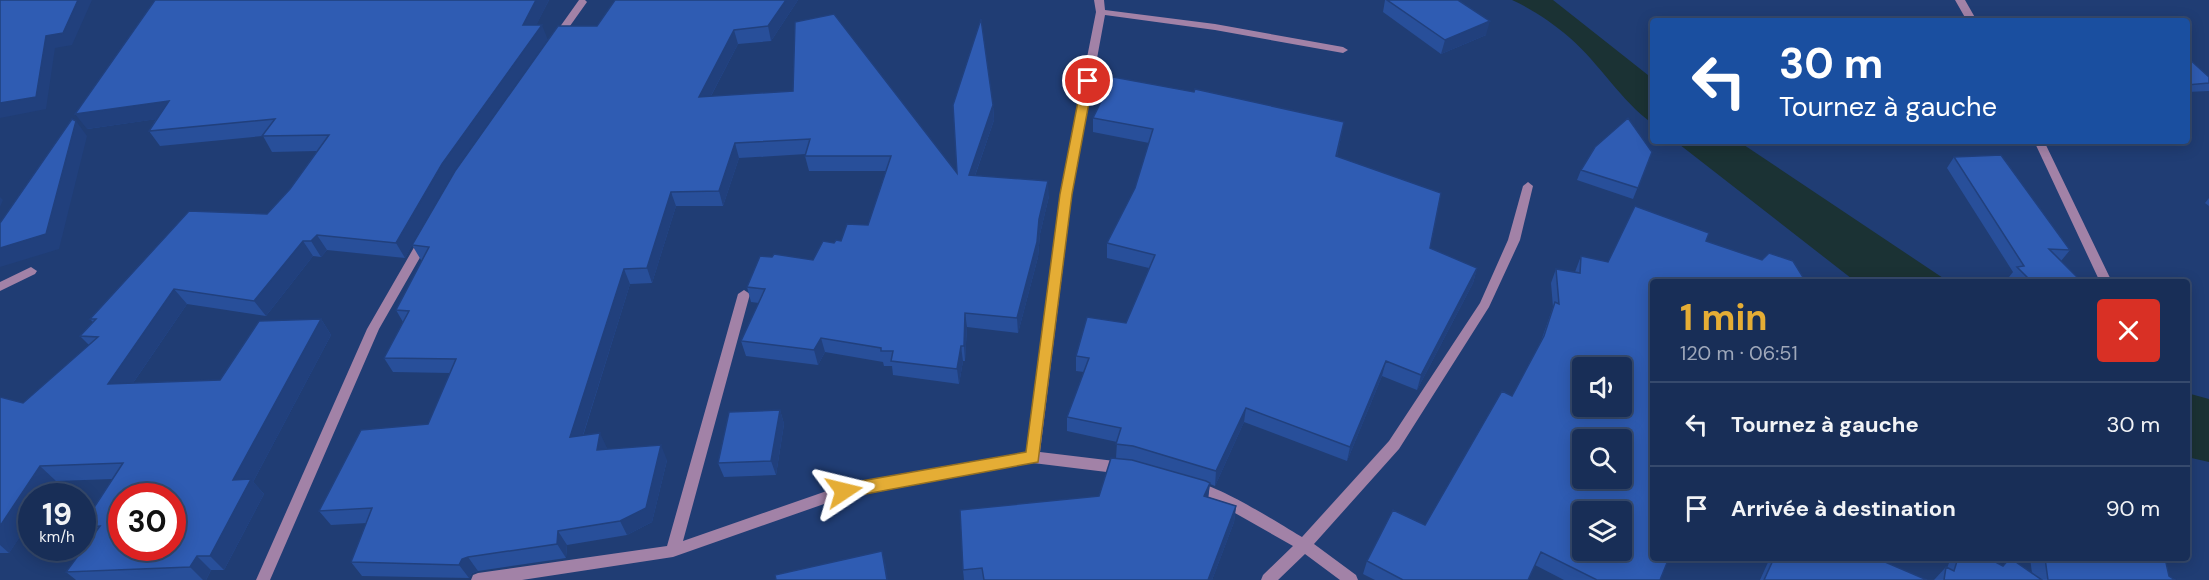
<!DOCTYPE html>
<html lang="fr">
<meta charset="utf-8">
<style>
body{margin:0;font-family:"DM Sans",sans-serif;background:#21365d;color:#f1f3f6;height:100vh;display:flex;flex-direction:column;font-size:22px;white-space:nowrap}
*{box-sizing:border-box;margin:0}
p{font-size:20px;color:#9fa8ba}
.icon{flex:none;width:33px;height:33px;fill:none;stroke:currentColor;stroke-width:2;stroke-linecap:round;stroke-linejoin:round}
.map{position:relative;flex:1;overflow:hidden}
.side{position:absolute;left:1650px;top:279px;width:540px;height:282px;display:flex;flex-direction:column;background:#182e57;border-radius:6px;box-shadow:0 3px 15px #0003,0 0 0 2px #364a6d}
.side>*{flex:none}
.banner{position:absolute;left:1650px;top:18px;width:540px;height:126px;border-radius:6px;box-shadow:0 3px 15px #0003,0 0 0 2px #364a6d;background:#1a4fa0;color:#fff;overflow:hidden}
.tools{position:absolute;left:1572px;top:357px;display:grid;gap:12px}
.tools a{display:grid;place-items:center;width:60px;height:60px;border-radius:6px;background:#182e57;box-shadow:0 3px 15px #0003,0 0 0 2px #364a6d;font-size:30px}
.speed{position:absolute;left:18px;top:483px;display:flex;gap:12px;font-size:30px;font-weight:700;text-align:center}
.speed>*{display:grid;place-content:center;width:78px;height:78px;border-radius:50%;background:#182e57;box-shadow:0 3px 15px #0003,0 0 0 2px #364a6d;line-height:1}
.speed small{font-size:15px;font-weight:400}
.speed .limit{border:9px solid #d22;background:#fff;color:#111}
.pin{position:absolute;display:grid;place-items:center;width:51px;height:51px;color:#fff;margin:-26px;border:3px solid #fff;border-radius:50%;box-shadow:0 2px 6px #0007}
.me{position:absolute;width:66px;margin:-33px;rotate:80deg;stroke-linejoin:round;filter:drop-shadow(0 0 4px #0008)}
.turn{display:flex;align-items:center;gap:21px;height:126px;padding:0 30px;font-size:27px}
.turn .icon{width:78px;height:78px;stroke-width:2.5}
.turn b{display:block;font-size:42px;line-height:51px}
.round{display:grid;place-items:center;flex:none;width:63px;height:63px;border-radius:6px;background:#21365d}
.headline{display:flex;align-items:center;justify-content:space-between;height:102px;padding:0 30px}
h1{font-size:36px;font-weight:700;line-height:45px;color:#e5ad35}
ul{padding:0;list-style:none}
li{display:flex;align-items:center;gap:18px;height:84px;padding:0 30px;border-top:2px solid #364a6d}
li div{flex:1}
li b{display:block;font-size:22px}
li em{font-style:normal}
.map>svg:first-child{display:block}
</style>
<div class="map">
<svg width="2209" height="580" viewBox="0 0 2209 580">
<rect width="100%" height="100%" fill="#203d74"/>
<path fill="#1b3234" d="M1512,0h41l100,79v45c-33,-24 -53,-60 -83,-86 -17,-15 -38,-29 -58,-38z
M1675,141h63l211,141h-93z
M2187,393l22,6v63l-22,-5z"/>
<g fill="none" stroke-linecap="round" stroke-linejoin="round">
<path fill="#a282a7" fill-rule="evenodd" d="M579,0h6l2,2 -27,38h-6l-2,-2z
M1094,0h10l1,10 110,14 128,23 5,3 -5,3 -128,-23 -110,-15 -33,179 -32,258 83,10 5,2 2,4 -2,4 -5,2 -90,-11 -189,34 -171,60 -151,23h-51l2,-5 5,-2 189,-27 71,-252 6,-4 6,4 -67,247 161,-56 183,-32 33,-259 36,-182z
M1955,0h10l12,21h-10z
M2034,141h10l68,141h-12z
M1528,182l5,4 -13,54 -31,67 -90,142 -85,95 42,31 2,5h-18l-35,-26 -27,26h-17l2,-5 30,-29 -88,-50 -15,-5 -2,-4 2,-4c17,-6 93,43 112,54l87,-96 91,-138 28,-63 15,-54z
M424,236l6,4 -51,89 -109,251h-14l111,-251 53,-92z
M31,267l6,4 -2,3 -35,17v-9z"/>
</g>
<path fill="#284f9a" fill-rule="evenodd" d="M155,0h394l-13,25 12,15 49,-14 18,-26h183l-27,41 -33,3 -27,52 246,77 36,-68 1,15 -19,56 74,20 -9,38 -2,23 -20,76 -51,-6 -2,34h-2l-4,23 -66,-9 -1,-9h-8l-1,-4 -58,-10 -7,13 -72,-9 -5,-15 18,-38 -8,-1 -4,-15 66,-27 21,-17 7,-2 27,-16 18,-54h-77l-4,-15 1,-2 -67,4 -16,48h-47l-24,77 -22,1 -47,152 24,12v1l60,11 -15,62 -25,13 -60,10 -1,13 -88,13 -6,2 -3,5 -107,-2 -11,-14 16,-39 -36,2 -12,-14 109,-87 22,-51 -57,-1 -9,-14 19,-36 -7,-12 26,-50h-1l-9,-15 -7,13 -78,-8 -6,7 -8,-1 -47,60 -79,-12 -54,79 87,-3 101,-61 10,16 -78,147 11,12 -40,76h-13l-5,10h-130l-10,-8 26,-35 -10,-9v-2l31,-47 -57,2 -47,72h-9v-156l23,6 66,-58 -9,-9 13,-14 -3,-3 177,-105 23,-25 27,-38 -45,1 -9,-16 -103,10 -11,-15 7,-12 -69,10zM453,174l-38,66 35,-61z
M1385,0h73l28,35 -45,19 -58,-42z
M2187,57l22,20v14l-22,1z
M1093,118l251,4 -7,34 93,92 47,20 -4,15 -56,107 -35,-14 -35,85 -103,-39 -29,64 -5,-2 -2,13 28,9 -2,16 -22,58h-248l-1,-10 136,-74 17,-38 1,-16 -50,-11v-14l17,-45 -8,-1v-15l50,-33 23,-55 -42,-10v-15l28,-55 14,-45 -56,-11z
M1652,152l-19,47 -56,-19 4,-10z
M1954,157l116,93 -9,11 21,21h-69l-4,-5 4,-5 -66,-104z
M2209,198v8l-4,-3z
M1706,241l56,19 31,1 -140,21 7,298h-96l-29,-15 -7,15h-153l-12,-6 4,-13 58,-36 87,-129 29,-55 12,-34 -2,-24 5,-14 19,3 6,-16 27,6z
M780,410l4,14 -8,51 -52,2 -6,-14z
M1770,558h108v1l49,21h-167z
M1951,558h37l15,8 29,7 -2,-15h135l4,18 6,4h-241l12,-13 1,1z"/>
<path fill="#21407d" d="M78,0h14l-20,45 -17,3 -9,61 -46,9v-15l46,-67z
M536,0h13l-20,40 -6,-15z
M786,0h12l-27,41 -3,-15z
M1490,21l-4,14 -45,19 4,-14z
M542,25l6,15 -98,139 -45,79 -9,-15 46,-79z
M734,30l4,14 -35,67 -4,-14z
M169,101l10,15 -92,13 -12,-15z
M993,105l1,15 -24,70 -1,-15z
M76,121l11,15 -28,113 -59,18v-19z
M1344,122l-3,15 -8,34 3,-15z
M735,143l4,15 -16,48 -4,-15z
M1048,181l1,15 -9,38 -2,23 -20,76 -1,-15z
M671,192l5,14 -24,77 -5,-15z
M0,197l3,3 -3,7z
M317,235l10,15 -6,7 -10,-16z
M303,241l10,15 -47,60 -12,-15z
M1477,268l-4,15 -56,107 4,-15z
M624,269l6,15 -52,167 -8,-14z
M174,289l13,15 -65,95 -14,-15z
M965,313l2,14 -2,34 -1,-15z
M321,319l10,16 -78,147 11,12 -40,76 -14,-14 23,-76z
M821,338l4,14 -7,13 -4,-15z
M961,346l2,15 -4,23 -2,-15z
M1386,361l-4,15 -35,85 3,-14z
M1246,408l-2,14 -29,64 1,-15z
M780,410l4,14 -8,51 -5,-14z
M600,433l7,15 -3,16 -7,-14z
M661,445l6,15 -15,62 -25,13 -7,-14z
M40,466l16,15 -10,15h-14v23l-23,34 -9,-8v-19z
M1210,483l-2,17 -4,-4z
M1236,506l-2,16 -22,58h-4z
M558,531l9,14 -1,13 -9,-14z
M882,551l4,14 2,15h-1z
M197,556l14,14 -5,10h-3l-13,-13z
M468,557l10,14 -6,2 -3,5 -10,-13 3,-6z"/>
<path fill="#2f5cb3" stroke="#21407d" stroke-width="1.5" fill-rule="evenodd" d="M0,0h78l-15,33 -17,3 -10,61 -36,6z
M155,0h381l-13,25h19l-100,139 -46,79 -79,-8 -6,6h-8l-49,60 -80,-12 -66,95 112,-4 39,-59 62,-2 -88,161 18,-1 -41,77h-13l-7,11 -124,5 34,-46 -18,1v-1l41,-63 -83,3 -40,60v-129l23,6 75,-66 -18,-1 16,-17h-6l99,-108 78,3 23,-25 39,-54 -67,1 13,-17 -126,12 20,-30 -94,13zM122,496h50v52h-50z
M615,0h171l-18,26 -34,4 -35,67 94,-6 2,-69 39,-8 123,159 -4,-68 28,-86 12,86 -24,70 79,6 -9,38 -2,23 -20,76 -52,-5 -1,33h-3l-4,23 -66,-8 2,-10h-12v-3l-60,-10 -7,12 -73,-9 24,-52 -18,-2 13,-31 12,1 2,-3 39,6 10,-19 11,2 2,-3 5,1 6,-17 21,1 23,-69h-86l5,-17 -75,4 -16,48 -48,1 -24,76 -23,1 -54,168 30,-4 -3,17 64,-5 -15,63 -26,13 -62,10 -1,13 -89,13 -6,2 -3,6 -108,-3 21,-54 -53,3 42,-81 67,-6 28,-65 -72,-1 25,-47 -13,-1 33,-63 -17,-2 43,-74 103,-145h39z
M1387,0h71l32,21 -45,19z
M2187,57l22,20v6l-22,2z
M1113,77l81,15 1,-3 149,33 -8,34 105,37 -11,55 47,20 -56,107 -35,-14 -36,86 -104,-39 -30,63 -83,-25 -17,-2 5,-16 -54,-11 22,-59 -13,-2 11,-39 39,6 29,-68 -48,-12 28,-55 18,-59 -60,-11z
M1628,118l24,34 -14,36 -57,-18 14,-23z
M72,119l4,2 -30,113 -46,14v-25z
M2001,155l69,95 -21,-1 33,33h-50l-15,-15 7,-1 -70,-109z
M1635,206l74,27 -3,8 56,19 7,-7 24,8 13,21h-153v276h16l-9,22h-63l-56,-28 -13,28h-125l-36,-19 26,-51 32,15 77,-134 10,5 32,-60 11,-34 4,2 -3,-35 24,4 1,-17 27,6zM1582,368h40v38h-40zM1582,440h40v38h-40zM1582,512h40v38h-40z
M780,410l-9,51 -53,2 11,-51z
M1111,458l21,2 74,21 4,2 -6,13 32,10 -28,74h-224l-2,-12 -19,2 -3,-60 139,-14z
M882,551l5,29h-111l-1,-5z
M1774,558h104v1l49,21h-163z
M1958,558h30l15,8 7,-8 32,22h-98l2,-13 8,4z
M2045,558h120l4,18 6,4h-127z"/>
<path fill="#e5ad35" stroke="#957022" stroke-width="1.5" d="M1088,77l5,4 -21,113 -34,268 -194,36 -6,-2 -2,-5 2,-5 6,-2 182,-32 34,-258 22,-113z"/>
</svg>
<div class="tools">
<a><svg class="icon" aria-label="sound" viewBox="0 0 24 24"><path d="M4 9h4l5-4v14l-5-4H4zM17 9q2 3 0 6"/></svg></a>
<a><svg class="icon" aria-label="search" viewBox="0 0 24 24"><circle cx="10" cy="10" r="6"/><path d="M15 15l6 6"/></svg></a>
<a><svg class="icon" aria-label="layers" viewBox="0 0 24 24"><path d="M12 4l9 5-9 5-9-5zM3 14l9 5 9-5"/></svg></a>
</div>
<div class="speed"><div>19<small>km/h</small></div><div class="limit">30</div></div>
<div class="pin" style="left:1088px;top:81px;background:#d93025"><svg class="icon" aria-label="arrive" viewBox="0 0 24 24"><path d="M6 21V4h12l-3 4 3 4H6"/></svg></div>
<svg class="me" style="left:844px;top:491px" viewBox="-20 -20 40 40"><path d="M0-17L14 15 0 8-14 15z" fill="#e5ad35" stroke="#fff" stroke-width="4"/></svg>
<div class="banner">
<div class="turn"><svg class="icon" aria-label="left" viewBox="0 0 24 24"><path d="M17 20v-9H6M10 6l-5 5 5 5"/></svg><div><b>30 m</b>Tournez à gauche</div></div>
</div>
<section class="side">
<div class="headline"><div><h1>1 min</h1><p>120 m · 06:51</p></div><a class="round" style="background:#d93025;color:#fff"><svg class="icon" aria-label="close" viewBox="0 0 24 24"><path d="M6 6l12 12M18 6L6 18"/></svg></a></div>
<ul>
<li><svg class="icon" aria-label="left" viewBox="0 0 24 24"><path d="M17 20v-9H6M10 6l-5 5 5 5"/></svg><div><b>Tournez à gauche</b></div><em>30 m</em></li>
<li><svg class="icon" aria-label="arrive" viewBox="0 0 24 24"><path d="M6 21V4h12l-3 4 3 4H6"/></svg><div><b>Arrivée à destination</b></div><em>90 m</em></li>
</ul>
</section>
</div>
